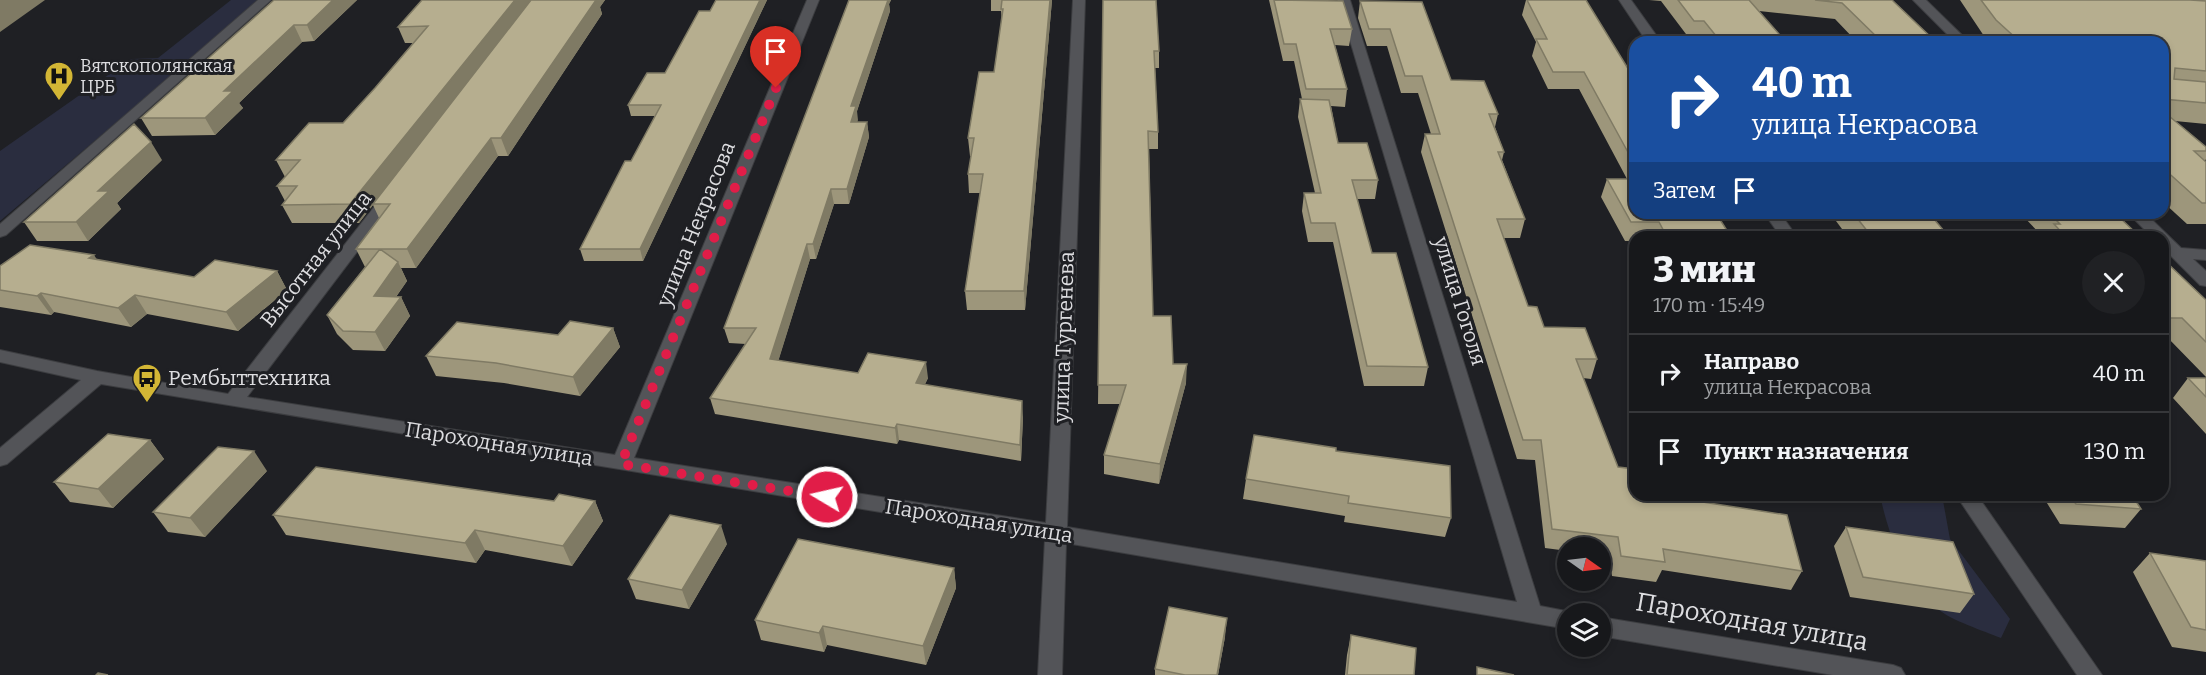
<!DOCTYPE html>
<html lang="ru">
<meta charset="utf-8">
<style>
body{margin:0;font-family:Bitter,serif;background:#202124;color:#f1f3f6;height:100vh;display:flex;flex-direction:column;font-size:22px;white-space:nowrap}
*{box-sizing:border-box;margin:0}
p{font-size:20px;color:#9ea0a3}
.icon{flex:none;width:33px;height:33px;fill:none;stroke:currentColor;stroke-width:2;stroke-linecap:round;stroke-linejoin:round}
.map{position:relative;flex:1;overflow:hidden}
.sheet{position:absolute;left:1629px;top:231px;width:540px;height:270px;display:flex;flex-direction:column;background:#17181b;border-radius:18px;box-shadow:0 3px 9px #0003,0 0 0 2px #36373a}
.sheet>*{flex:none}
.banner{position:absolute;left:1629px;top:36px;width:540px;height:183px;border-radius:18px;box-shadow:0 3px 9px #0003,0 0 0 2px #36373a;background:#1a4fa0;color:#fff;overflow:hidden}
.needle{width:39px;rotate:104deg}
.buttons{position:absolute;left:1557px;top:537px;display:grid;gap:12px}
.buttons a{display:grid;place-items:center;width:54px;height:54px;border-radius:50%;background:#17181b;box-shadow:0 3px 9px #0003,0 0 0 2px #36373a;font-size:30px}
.pin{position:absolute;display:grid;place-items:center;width:51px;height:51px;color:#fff;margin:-62px -26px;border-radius:50% 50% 50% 0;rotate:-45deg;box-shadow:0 0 6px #0007}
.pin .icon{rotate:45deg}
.me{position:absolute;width:66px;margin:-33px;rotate:279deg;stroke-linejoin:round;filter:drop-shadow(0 0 4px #0008)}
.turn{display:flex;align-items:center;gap:21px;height:126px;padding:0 24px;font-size:27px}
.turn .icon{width:78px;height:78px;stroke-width:2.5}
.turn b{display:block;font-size:42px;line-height:51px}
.then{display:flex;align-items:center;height:57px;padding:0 24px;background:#0003;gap:12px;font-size:22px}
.round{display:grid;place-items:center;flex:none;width:63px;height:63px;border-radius:32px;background:#202124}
.overview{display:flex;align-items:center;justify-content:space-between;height:102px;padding:0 24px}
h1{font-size:36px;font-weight:800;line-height:45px}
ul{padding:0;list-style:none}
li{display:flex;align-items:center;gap:18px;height:78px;padding:0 24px;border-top:2px solid #36373a}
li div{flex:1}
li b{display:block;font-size:22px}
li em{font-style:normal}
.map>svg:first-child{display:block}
</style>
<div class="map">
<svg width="2206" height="675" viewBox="0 0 2206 675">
<rect width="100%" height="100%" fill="#1f2024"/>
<path fill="#2a2d3f" d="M231,0h30l-261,221v-70l131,-92 27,-1z
M1880,495h62l8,44 60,80 -9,19c-17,-7 -51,-18 -63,-29 -33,-31 -49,-71 -58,-114z"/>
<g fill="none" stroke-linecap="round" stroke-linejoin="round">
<g stroke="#3c3d40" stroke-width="2">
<path id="minor" d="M258,0h13l-265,235 -6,2v-13z
M807,0h12l-185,458 412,65 27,-523h12l-18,527 450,75 -179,-602h12l190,606 36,7 -8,1v15l-502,-86 -4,132h-24l7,-136 -944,-155 -94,80 -7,2v-18l81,-68 -81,-18v-12l97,21 131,23 157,-201h12l2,3 -2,3 -150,198 368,58z
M1619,0h12l30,42h-14z
M1913,0h13l43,42h-14z
M1764,213h16l17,24h-16z
M2128,213h17l36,35 25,2v10l-13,-1 13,12v15l-6,-1 -37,-37v-11h-11z
M1956,495h21l125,180h-25z
M1600,617l293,48 8,3 4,7h-72l-233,-39z"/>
</g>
<use href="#minor" fill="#535458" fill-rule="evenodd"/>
</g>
<path fill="#9d967b" d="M274,0h83l-43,41 -12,1 -63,61 4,5 -28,27 -63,1 -11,-18z
M422,0h183l-5,7 2,7 -94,142h-10l-82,112h-15l6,13 -11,16h5l9,19 -25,35 -32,-1 -16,-16 -10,-19 38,-48 -9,-18 23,-31 -6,-13 -14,18h-67l-10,-18 3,-4 -8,-15 8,-9 -9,-17 67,-37 32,-35 38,-45h-8l-7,-16z
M716,0h51l-124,261h-59l-4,-12 51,-88 24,-45h-24l-3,-11 37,-32 45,-62z
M849,0h42l-2,4 1,7 -33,100v11h10l2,15 -20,67h-15l-18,55h-6l-32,102 80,12 70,5 -3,6 98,33 -2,44 -122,-21 -2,4 -182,-30 -5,-16 36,-54 -17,-1 -5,-15z
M991,0h61l-27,310h-58l-2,-19 15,-98h-11l-1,-19 3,-18h-1l-2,-18 26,-66 8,-51 -1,-10h-10z
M1103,0l56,51v17h-4l3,64v17h-9l4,167 20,48 13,19 -27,101 -55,-10v-19l16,-51h-22z
M1269,0h53l30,29 -3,17 -14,-1 12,44 -2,18 -14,-1 7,37 40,37 -3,19h-18l15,54 56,114 -4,19h-60l-31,-144h-25l-6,-31 2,-18h11l-17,-76 2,-18h2l-8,-38h-11z
M1526,0h60l49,80v133l96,24h-96v4h-10l-24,-44 6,-18h20l-48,-90h-31l-16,-33 4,-14 -14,-27z
M1649,0h243l44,42h-79l-22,-23 -76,-8 27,31h-84l-4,-4h-9l-28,-37z
M1960,0h230l13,1 -1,-1h4v124l-31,-3 31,26v12l-1,2 1,1v62h-19l-24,-22v-160h-173l-4,-3z
M1360,1l91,79 47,34 -3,13 9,25 -2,8 23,59 -5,19h-17l25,68 16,21 53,32 -6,20 -8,-1 35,89 17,28 167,76 -11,19 -129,-20 -6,12 -44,-6 -3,-19 -9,-1v-8h-32v3l-23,-3 -10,-88 -18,-1 -96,-307 4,-18h6l-13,-41h-17l-14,-47h-20l-9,-28z
M162,160l-45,43 4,6 -33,32h-51l-13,-19z
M1830,213h109l-4,8 14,16h-101z
M2020,213h95l25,24h-97z
M2163,259l43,41v77l-39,-40h-4z
M97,260l97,17 83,-6 10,19 -49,41 -91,-17 -16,13 -77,-15 -3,3 -51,-8v-41z
M613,328l7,19 -40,49 -76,-13 -68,-7 -10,-20 132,-21z
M2188,378h18v56l-33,-36z
M150,440l14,19 -51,49 -43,-6 -16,-20z
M1336,451l115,67 -6,19 -101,-15 1,-6 -102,-17 3,-20z
M267,471l-62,66 -37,-5 -15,-20z
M2042,495h90l9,14 -16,19 -65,-4z
M554,501h41l8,20 -31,45 -87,-16 -9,13 -190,-28 -13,-20z
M1846,527l128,67 -14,19 -110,-16 -16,-51z
M727,544l-38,65 -53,-10 -8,-20z
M2150,553l56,8v91l-34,-5 -39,-75z
M954,568l2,20 -30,77 -99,-20 -3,7 -63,-12 -6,-20z
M1351,635l63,40h-69l2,-20z
M1225,637l-7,38h-63v-6z"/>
<path fill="#7f7a64" d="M0,0h45l-45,32z
M333,0h24l-43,41 -7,-16z
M515,0h18l-174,223 -9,-19z
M591,0h14l-5,7 2,7 -94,142 -7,-18z
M760,0h7l-124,261 -3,-12z
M885,0h6l-2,4 1,7 -33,100 1,9 -5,17 -2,-15v-16z
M1050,0h2l-27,310 -1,-19z
M294,25l8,17 -63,61 4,5 -28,27 -10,-17 19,-27z
M867,122l2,15 -20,67 -2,-15z
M491,138l7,18 -82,112 -9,-19z
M151,142l11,18 -45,43 4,6 -33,32 -12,-19 22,-31z
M831,189l3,15 -18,55 -3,-15z
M807,244l3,15 -36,116 -4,-16z
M94,255l12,18 -17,-15z
M398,262l9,19 -24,34 -9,-19z
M277,271l10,19 -49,41 -12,-19z
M41,293l13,19 -3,3 -14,-19z
M135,295l12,19 -16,13 -13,-19z
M401,297l9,19 -25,35 -10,-19z
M613,328l7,19 -40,49 -7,-19z
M926,362l2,16 -10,21 -2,-16z
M1187,364l-1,19 -27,101 1,-20z
M1022,401l1,16 -2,44 -1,-16z
M897,424l2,16 -2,4 -2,-16z
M150,440l14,19 -51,49 -15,-19z
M254,451l13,20 -62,66 -15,-19z
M595,501l8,20 -31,45 -9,-20z
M721,525l6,19 -38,65 -7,-19z
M475,530l10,20 -9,13 -11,-20z
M954,568l2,20 -30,77 -3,-19z
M1227,618l-2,19 -7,38h-1z
M823,626l4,19 -3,7 -5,-19z"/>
<path fill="#b6ae8f" stroke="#7f7a64" stroke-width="1.5" d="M274,0h59l-26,25h-13l-70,66h9l-28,27h-64z
M422,0h93l-165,204 -68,1 15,-19h-20l23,-26h-24l33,-37h34l32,-35 53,-62 -30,1z
M531,0h65l-95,138h-10l-84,111h-27l18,13 -24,34 27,1 -26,35 -32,-1 -16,-16 53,-66h-24l34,-45h-17z
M716,0h44l-120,249h-60l45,-88h6l30,-56h-33l19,-32h18l34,-62h11z
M849,0h39l-37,106h5l-5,16h16l-20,67h-16l-18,55h-6l-37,115 88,14 10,-20 58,9 -10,21 106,18 -2,44 -123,-21 -2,4 -185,-30 46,-70h-32z
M1002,0h48l-26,291h-59l18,-117h-15l6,-36h-6l11,-66h15l9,-63h-2z
M1103,0h53l3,51h-5l4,81 -10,-1 5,185h18l2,48h14l-27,100 -56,-9 22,-70h-28z
M1274,0l69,1 9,28h-22l17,60h-41l-10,-45h-12z
M1527,0h59l49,80v85l-51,-93h-31l-17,-33h11z
M1678,0h71l37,42h-65l-17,-21h-10z
M1815,0h77l44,42h-54l-40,-39z
M1981,0h209l16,1v70l-31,-3 -1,11 32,3v21l-43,-4v-57h-139l-2,-2h-4l-22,-20z
M1360,1l62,1 29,78 33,1 14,33h-9l15,38h-6l27,67h-28l31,87 9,1 7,20 41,1 12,31h-21l42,108 17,2v26h22l130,20 15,56 -139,-22 2,13 -44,-6 -3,-19 -66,-8 -11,-89h-18l-98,-306h15l-18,-58h-17l-15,-47h-21z
M1300,99l29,1 9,43h29l11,37h-26l20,73h24l32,114 -61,-1 -32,-143h-24l-7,-30h17z
M2163,111l43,36v4h-12l12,11v41h-4l-39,-35z
M134,124l17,18 -53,49h11l-33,31h-52z
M1607,179h28v34h81l15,24h-64l-8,-15h-28z
M1853,213h76l20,24h-77z
M2049,213h66l25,24h-74l-12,-13h6z
M30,245l64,10 -5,3 105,19 21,-17 62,11 -51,41 -91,-17 -17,13 -77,-15 -4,3 -37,-6v-24z
M2163,259l43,41v42l-24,-24h-19z
M570,321l43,7 -40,49 -77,-14 -70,-7 31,-34 101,13z
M2188,378h18v19z
M108,434l42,6 -52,49 -44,-7z
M1254,435l82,13v3l114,15 1,52 -103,-15 1,-7 -103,-17z
M218,447l36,4 -64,67 -37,-6z
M316,467l238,34 5,-7 36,7 -32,45 -88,-16 -10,13 -192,-28z
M2069,495h63l9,14 -65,-5z
M670,515l51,10 -39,65 -54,-11z
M1846,527l107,15 21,52 -111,-17z
M798,539l156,29 -31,78 -100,-20 -4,7 -64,-13z
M2150,553l56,8v69l-15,-3z
M1169,607l58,11 -10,57h-32l-30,-6z
M1351,635l65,13 -2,27h-67z
M1477,667l37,8h-37z
M98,673l10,2h-12z"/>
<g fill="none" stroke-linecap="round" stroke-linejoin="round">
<path stroke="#e11d48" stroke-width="10" stroke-dasharray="0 18" d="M776,88l-155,376 206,33"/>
</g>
<defs>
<g id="hospital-pin" transform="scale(1.5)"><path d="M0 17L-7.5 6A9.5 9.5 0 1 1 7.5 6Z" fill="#d3b635" stroke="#1f2024"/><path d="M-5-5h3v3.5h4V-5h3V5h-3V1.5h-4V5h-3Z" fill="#111"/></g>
<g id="bus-pin" transform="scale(1.5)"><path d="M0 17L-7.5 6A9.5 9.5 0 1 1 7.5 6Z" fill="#d3b635" stroke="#1f2024"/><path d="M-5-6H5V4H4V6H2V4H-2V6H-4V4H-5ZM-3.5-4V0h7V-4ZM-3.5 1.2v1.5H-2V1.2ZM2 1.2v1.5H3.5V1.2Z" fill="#111"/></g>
</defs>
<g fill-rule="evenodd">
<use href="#hospital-pin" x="59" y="76"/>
<use href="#bus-pin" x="147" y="378"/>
</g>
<g text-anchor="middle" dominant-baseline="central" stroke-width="6" stroke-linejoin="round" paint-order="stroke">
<g font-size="18" fill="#dddde0" stroke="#1f2024" text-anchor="start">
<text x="80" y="66">Вятскополянская<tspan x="80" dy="21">ЦРБ</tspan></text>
</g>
<g font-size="21" fill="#dddde0" stroke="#1f2024">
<text transform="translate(696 224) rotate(-68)">улица Некрасова</text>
<text transform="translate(316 259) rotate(-52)">Высотная улица</text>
<text transform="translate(1460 301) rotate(73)">улица Гоголя</text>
<text transform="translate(1064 337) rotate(-88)">улица Тургенева</text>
<text transform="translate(499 444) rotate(9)">Пароходная улица</text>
<text transform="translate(979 521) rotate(9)">Пароходная улица</text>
</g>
<g font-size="21" fill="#dddde0" stroke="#1f2024" text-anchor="start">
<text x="168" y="378">Рембыттехника</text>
</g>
<g font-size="26" fill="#dddde0" stroke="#1f2024">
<text transform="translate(1752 622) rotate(10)">Пароходная улица</text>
</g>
</g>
</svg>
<div class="buttons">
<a><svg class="needle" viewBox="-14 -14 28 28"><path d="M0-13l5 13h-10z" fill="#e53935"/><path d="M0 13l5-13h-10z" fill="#9ea0a3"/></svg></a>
<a><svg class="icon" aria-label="layers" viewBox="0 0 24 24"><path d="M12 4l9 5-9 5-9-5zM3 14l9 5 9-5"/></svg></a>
</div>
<div class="pin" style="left:776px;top:88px;background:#d93025"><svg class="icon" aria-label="arrive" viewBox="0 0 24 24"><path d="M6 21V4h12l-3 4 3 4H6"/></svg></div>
<svg class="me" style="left:827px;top:497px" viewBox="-20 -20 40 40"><circle r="17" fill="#e11d48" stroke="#fff" stroke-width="3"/><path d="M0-11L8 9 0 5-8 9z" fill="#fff"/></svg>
<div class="banner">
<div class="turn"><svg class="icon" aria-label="right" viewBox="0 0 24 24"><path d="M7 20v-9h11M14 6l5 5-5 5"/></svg><div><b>40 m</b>улица Некрасова</div></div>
<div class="then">Затем<svg class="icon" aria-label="arrive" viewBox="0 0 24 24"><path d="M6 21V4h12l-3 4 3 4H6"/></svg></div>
</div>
<section class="sheet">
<div class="overview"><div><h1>3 мин</h1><p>170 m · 15:49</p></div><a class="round"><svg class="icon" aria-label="close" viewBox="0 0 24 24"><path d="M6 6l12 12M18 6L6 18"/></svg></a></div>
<ul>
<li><svg class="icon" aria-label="right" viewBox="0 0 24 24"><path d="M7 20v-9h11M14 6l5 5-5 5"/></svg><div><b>Направо</b><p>улица Некрасова</p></div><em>40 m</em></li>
<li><svg class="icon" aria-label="arrive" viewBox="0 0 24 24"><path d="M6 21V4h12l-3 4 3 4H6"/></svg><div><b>Пункт назначения</b></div><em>130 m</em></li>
</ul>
</section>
</div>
